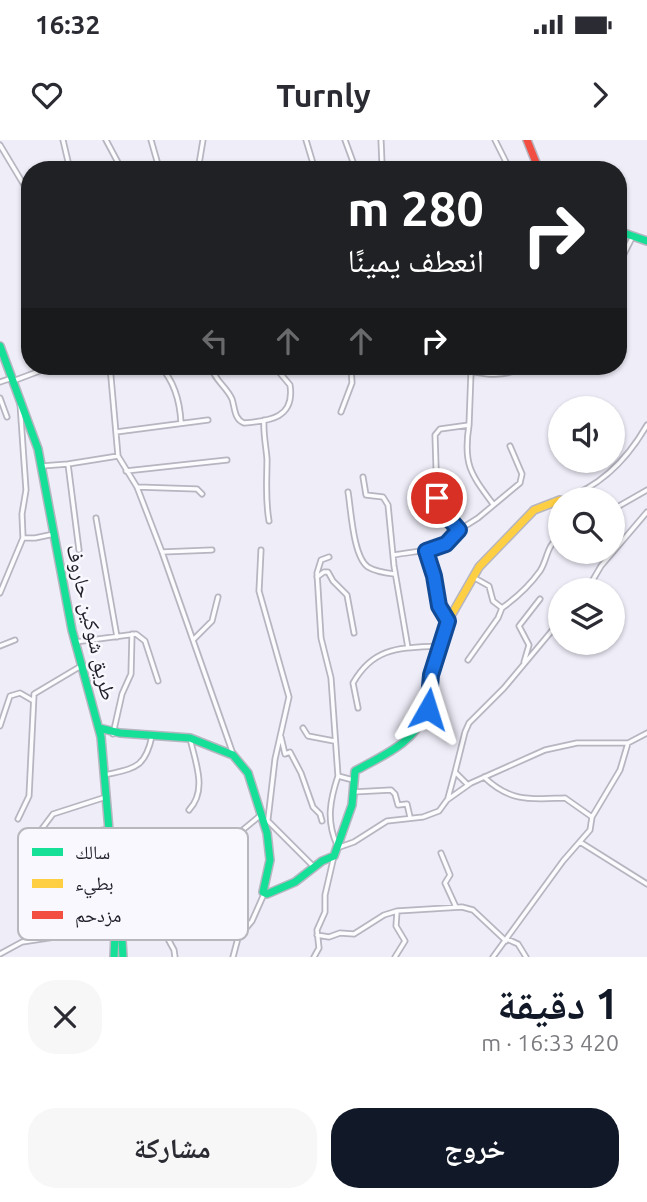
<!DOCTYPE html>
<html lang="ar">
<meta charset="utf-8">
<style>
body{margin:0;font-family:Ubuntu,"Noto Naskh Arabic",sans-serif;background:#f7f7f7;color:#2b2b33;direction:rtl;height:100vh;display:flex;flex-direction:column;font-size:26px;white-space:nowrap}
*{box-sizing:border-box;margin:0}
p{font-size:23px;color:#7c7c81}
.icon{flex:none;width:38px;height:38px;fill:none;stroke:currentColor;stroke-width:2;stroke-linecap:round;stroke-linejoin:round}
.map{position:relative;height:817px;overflow:hidden;direction:ltr}
.sheet{display:flex;flex-direction:column;background:#fff;flex:1}
.sheet>*{flex:none}
.top-card{position:absolute;left:21px;top:21px;width:606px;height:214px;border-radius:28px;box-shadow:0 2px 5px #0004;direction:rtl;background:#202124;color:#fff;overflow:hidden}
.tools{position:absolute;left:548px;top:256px;display:grid;gap:14px}
.tools a{display:grid;place-items:center;width:77px;height:77px;border-radius:50%;background:#fff;box-shadow:0 2px 5px #0004;font-size:35px}
.pin{position:absolute;display:grid;place-items:center;width:60px;height:60px;color:#fff;margin:-30px;border:4px solid #fff;border-radius:50%;box-shadow:0 2px 7px #0007}
.me{position:absolute;width:77px;margin:-38px;rotate:6deg;stroke-linejoin:round;filter:drop-shadow(0 0 5px #0008)}
.turn{display:flex;align-items:center;gap:24px;height:147px;padding:0 28px;font-size:32px}
.turn .icon{width:91px;height:91px;stroke-width:2.5}
.turn b{display:block;font-size:49px;line-height:60px}
.lanes{display:flex;align-items:center;height:66px;padding:0 28px;background:#0003;justify-content:center;gap:35px;direction:ltr}
.lanes .off{opacity:.35}
.round{display:grid;place-items:center;flex:none;width:74px;height:74px;border-radius:28px;background:#f7f7f7}
.headline{display:flex;align-items:center;justify-content:space-between;height:119px;padding:0 28px}
h1{font-size:42px;font-weight:700;line-height:52px;color:#111827}
.primary-button{display:flex;gap:14px;margin-top:auto;padding:14px 28px}
.primary-button a{flex:1;height:80px;border-radius:28px;background:#111827;color:#fff;font-size:28px;font-weight:700;line-height:80px;text-align:center}
.primary-button a+a{background:#f7f7f7;color:#2b2b33}
.status{display:flex;justify-content:space-between;align-items:center;height:49px;padding:0 35px;background:#fff;direction:ltr}
.status svg{height:19px;fill:currentColor}
header{display:flex;justify-content:space-between;align-items:center;height:91px;padding:0 28px;background:#fff;font-size:32px;font-weight:700}
.map>svg:first-child{display:block}
</style>
<div class="status"><b>16:32</b><svg viewBox="0 0 49 12"><path d="M0 12V9h3v3zM5 12V6h3v6zM10 12V3h3v9zM15 12V0h3v12zM26 1h20v11H26zM47 4h2v5h-2z"/></svg></div>
<header><svg class="icon" aria-label="forward" viewBox="0 0 24 24"><path d="M9 5l7 7-7 7"/></svg>Turnly<svg class="icon" aria-label="heart" viewBox="0 0 24 24"><path d="M12 20l-8-8c-3-5 5-10 8-4 3-6 11-1 8 4z"/></svg></header>
<div class="map">
<svg width="647" height="817" viewBox="0 0 647 817">
<rect width="100%" height="100%" fill="#eeedf8"/>
<g fill="none" stroke-linecap="round" stroke-linejoin="round">
<g stroke="#b6b5c0" stroke-width="7">
<path id="street" d="M63,0l7,30
M106,0l16,30
M151,0l8,28
M306,0l9,30
M345,0l11,30
M495,0l15,30
M0,5l30,50
M198,30l5,-30
M378,30l4,-6 -1,-24
M618,126l15,-30
M110,226l8,90 19,31 25,65 71,202
M160,226c14,15 20,36 21,57
M211,226c3,14 15,20 21,33 3,9 2,20 12,24 26,-2 51,-5 46,-38l-16,-19
M448,226c20,4 42,12 63,6l4,-6
M13,241l40,-15
M0,242l12,-4
M0,258l7,19
M20,264l6,86 -4,24 1,24
M341,272l11,-29 -1,-17
M264,280c-1,13 2,26 3,39 0,22 -2,39 2,62
M469,285l2,-53
M116,292l92,-12
M68,324l11,86
M42,326l26,-2 50,-8
M126,331l101,-11
M363,337l3,18 17,2 5,8 6,61 14,82
M137,347l60,2 5,5
M348,352c3,17 5,65 20,75 8,5 18,6 27,7
M563,359c37,-12 65,-41 84,-74
M612,370l35,-20
M96,378l21,119
M459,390l19,-12 42,-35 2,-9 -12,-28
M261,410l-2,41 30,106 -14,62 -7,60
M426,411l8,25 5,30 9,15
M162,412l50,-2
M394,415c24,-5 49,-2 65,-25l-22,-32 -2,-63 5,-6 29,-4c-6,39 1,48 24,79
M329,417l-8,3 -4,13 4,65 10,40 7,98 15,4
M317,437l7,-5h4l5,9 14,14 7,38
M473,437l16,9 4,15 9,7c14,-10 28,-23 38,-37 8,-12 6,-26 20,-34
M587,450l14,-24 46,-54
M0,453l23,-55h12l19,-4
M194,499l18,-18 6,-24
M75,502l61,-8 9,7 13,40
M0,506l15,-6
M468,520l30,-42 4,-10
M524,522l5,-17 -10,-19 21,-27
M358,568l-5,-25c21,-37 48,-35 86,-37
M0,586l10,-30 10,-3 12,7
M303,588l5,8 26,5
M113,594l9,-40 9,-20 1,-40
M281,597l4,17 5,-2 11,21 12,34 7,7 2,7
M105,635c29,-7 40,-6 47,-39
M484,637c27,26 48,22 81,21l27,19 -2,13 -27,31 -70,96
M468,645l-13,-13 10,-40 4,-9 35,-35 56,-67
M353,652l38,-2 4,4 3,11 9,-1 3,13
M448,658l7,-26
M189,670c19,-20 6,-48 1,-72
M592,677l28,-47 8,-27
M18,679l11,-23 5,-102 47,-28
M267,680l47,47
M580,702l67,42
M67,703l19,-10 23,-4
M337,705c-11,-24 -7,-45 1,-69
M141,708l62,-3 14,5
M337,708l17,-6 33,-21 36,-4 16,-6 8,-11 24,-17 74,-33 32,-7h51l19,-10
M441,713l9,22 -5,8 11,24
M155,775l19,35 1,7
M317,795l12,2 11,-4 14,1 30,-19 13,-4 65,-4 11,3 33,31
M53,797l-10,-52 -8,-16 6,-39 12,-16 53,-17
M507,799l11,5 8,13
M0,814l22,-12 86,-13 47,-15 43,-47 64,-53
M233,817l5,-19 14,-17 12,-27
M314,817l5,-9 -2,-18 8,-18v-17l9,-39
M395,817l10,-16 -9,-15 1,-15"/>
</g>
<g stroke="#b6b5c0" stroke-width="10">
<path id="fast" d="M618,91l29,10
M0,206l38,103 34,181 29,107 15,175 -2,45
M99,588l21,5 70,5 43,17 15,18 19,60 3,27 -7,32 4,2 28,-12 27,-21 12,-5 18,-51 3,-34c29,-16 59,-28 72,-60 3,-8 3,-20 3,-28
M116,772l5,12 2,33"/>
</g>
<g stroke="#b6b5c0" stroke-width="10">
<path id="slow" d="M430,543l18,-62 31,-54 55,-57 26,-10"/>
</g>
<g stroke="#b6b5c0" stroke-width="10">
<path id="jam" d="M527,0l12,30"/>
</g>
<use href="#street" stroke="#fcfcfe" stroke-width="3.5"/>
<use href="#fast" stroke="#16e098" stroke-width="7"/>
<use href="#slow" stroke="#ffcf43" stroke-width="7"/>
<use href="#jam" stroke="#f24e42" stroke-width="7"/>
</g>
<g fill="none" stroke-linecap="round" stroke-linejoin="round">
<g stroke="#114b97" stroke-width="18">
<path id="route" d="M428,569l3,-34 17,-54 -9,-15 -5,-30 -8,-25 20,-7 13,-14 -14,-16 -8,-16"/>
</g>
<use href="#route" stroke="#1a73e8" stroke-width="12"/>
</g>
<g text-anchor="middle" dominant-baseline="central" stroke-width="5" stroke-linejoin="round" paint-order="stroke">
<g font-size="21" fill="#1f1e29" stroke="#f9f8fe">
<text transform="translate(92 482) rotate(77)">طريق شوكين حاروف</text>
</g>
</g>
<rect x="18" y="688" width="230" height="112" rx="10" fill="#f9f8fe" stroke="#b8b7be" stroke-width="2"/>
<rect x="32" y="708" width="31" height="8" fill="#16e098"/>
<rect x="32" y="739" width="31" height="9" fill="#ffcf43"/>
<rect x="32" y="771" width="31" height="8" fill="#f24e42"/>
<g font-size="19" fill="#1f1e29">
<text x="75" y="719">سالك</text>
<text x="75" y="750">بطيء</text>
<text x="75" y="782">مزدحم</text>
</g>
</svg>
<div class="tools">
<a><svg class="icon" aria-label="sound" viewBox="0 0 24 24"><path d="M4 9h4l5-4v14l-5-4H4zM17 9q2 3 0 6"/></svg></a>
<a><svg class="icon" aria-label="search" viewBox="0 0 24 24"><circle cx="10" cy="10" r="6"/><path d="M15 15l6 6"/></svg></a>
<a><svg class="icon" aria-label="layers" viewBox="0 0 24 24"><path d="M12 4l9 5-9 5-9-5zM3 14l9 5 9-5"/></svg></a>
</div>
<div class="pin" style="left:437px;top:358px;background:#d93025"><svg class="icon" aria-label="arrive" viewBox="0 0 24 24"><path d="M6 21V4h12l-3 4 3 4H6"/></svg></div>
<svg class="me" style="left:428px;top:569px" viewBox="-20 -20 40 40"><path d="M0-17L14 15 0 8-14 15z" fill="#1a73e8" stroke="#fff" stroke-width="4"/></svg>
<div class="top-card">
<div class="turn"><svg class="icon" aria-label="right" viewBox="0 0 24 24"><path d="M7 20v-9h11M14 6l5 5-5 5"/></svg><div><b>280 m</b>انعطف يمينًا</div></div>
<div class="lanes"><svg class="icon off" aria-label="left" viewBox="0 0 24 24"><path d="M17 20v-9H6M10 6l-5 5 5 5"/></svg><svg class="icon off" aria-label="ahead" viewBox="0 0 24 24"><path d="M12 20V5M6 11l6-6 6 6"/></svg><svg class="icon off" aria-label="ahead" viewBox="0 0 24 24"><path d="M12 20V5M6 11l6-6 6 6"/></svg><svg class="icon" aria-label="right" viewBox="0 0 24 24"><path d="M7 20v-9h11M14 6l5 5-5 5"/></svg></div>
</div>
</div>
<section class="sheet">
<div class="headline"><div><h1>1 دقيقة</h1><p>420 m · 16:33</p></div><a class="round"><svg class="icon" aria-label="close" viewBox="0 0 24 24"><path d="M6 6l12 12M18 6L6 18"/></svg></a></div>
<div class="primary-button"><a>خروج</a><a>مشاركة</a></div>
</section>
